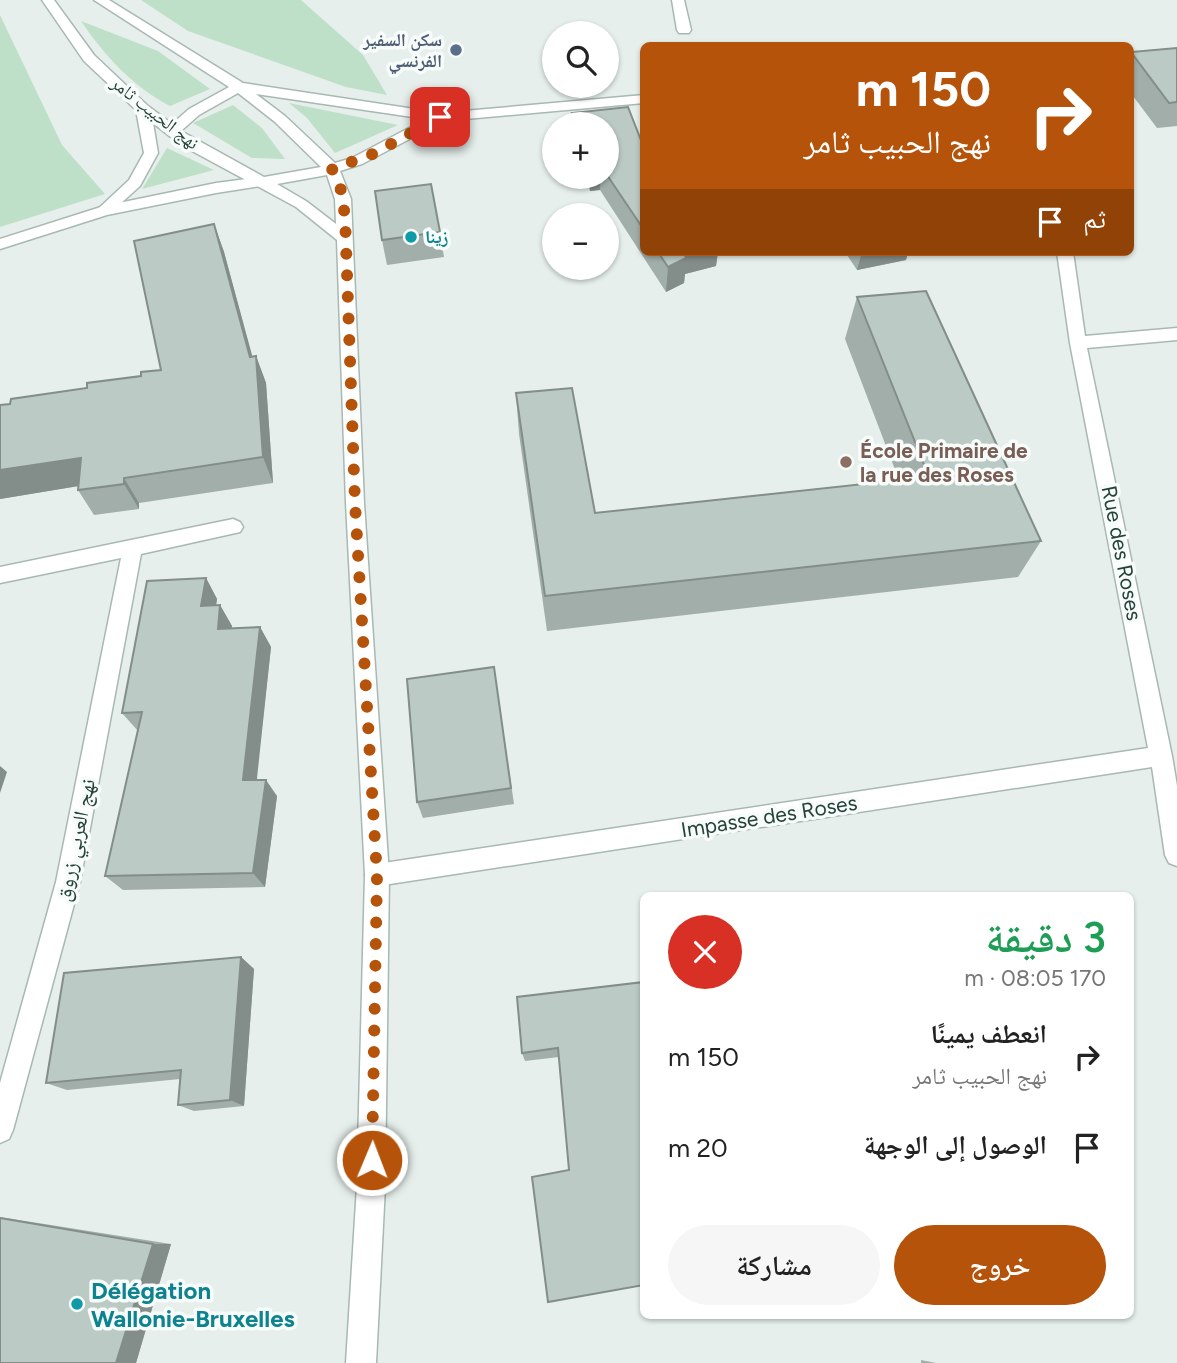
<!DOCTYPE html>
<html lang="ar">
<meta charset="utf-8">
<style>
body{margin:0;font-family:Figtree,"Noto Naskh Arabic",sans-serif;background:#f6f6f6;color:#222;direction:rtl;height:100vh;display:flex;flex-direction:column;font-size:26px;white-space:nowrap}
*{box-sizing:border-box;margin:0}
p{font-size:23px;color:#767676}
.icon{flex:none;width:38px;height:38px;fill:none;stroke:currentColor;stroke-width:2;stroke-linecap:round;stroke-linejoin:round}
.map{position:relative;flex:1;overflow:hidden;direction:ltr}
.drawer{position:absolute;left:640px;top:892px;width:494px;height:427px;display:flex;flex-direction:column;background:#fff;border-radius:10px;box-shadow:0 2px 5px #0004;direction:rtl}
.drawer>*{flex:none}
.banner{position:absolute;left:640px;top:42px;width:494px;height:214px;border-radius:10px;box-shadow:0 2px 5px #0004;direction:rtl;background:#b45309;color:#fff;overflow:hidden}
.buttons{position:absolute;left:542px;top:21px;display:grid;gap:14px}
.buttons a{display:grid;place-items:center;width:77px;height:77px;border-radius:50%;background:#fff;box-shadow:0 2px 5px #0004;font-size:35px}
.pin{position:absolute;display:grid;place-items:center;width:60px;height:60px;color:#fff;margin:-30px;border-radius:14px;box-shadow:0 4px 10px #0006}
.me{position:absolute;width:77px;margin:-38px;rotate:1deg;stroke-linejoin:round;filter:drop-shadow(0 0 5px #0008)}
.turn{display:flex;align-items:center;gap:24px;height:147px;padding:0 28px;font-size:32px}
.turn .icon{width:91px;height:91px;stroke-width:2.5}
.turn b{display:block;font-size:49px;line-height:60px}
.then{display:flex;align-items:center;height:66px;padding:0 28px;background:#0003;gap:14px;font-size:26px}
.round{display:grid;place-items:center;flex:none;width:74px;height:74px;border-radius:37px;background:#f6f6f6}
.head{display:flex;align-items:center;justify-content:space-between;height:119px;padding:0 28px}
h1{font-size:42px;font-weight:600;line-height:52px;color:#1e9e55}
.primary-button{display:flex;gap:14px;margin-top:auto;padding:14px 28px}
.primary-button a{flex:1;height:80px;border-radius:42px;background:#b45309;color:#fff;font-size:28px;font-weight:600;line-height:80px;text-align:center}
.primary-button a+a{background:#f6f6f6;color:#222}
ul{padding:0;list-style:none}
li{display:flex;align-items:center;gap:21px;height:91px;padding:0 28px}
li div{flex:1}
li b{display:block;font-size:26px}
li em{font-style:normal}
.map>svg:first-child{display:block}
</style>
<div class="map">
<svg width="1177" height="1363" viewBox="0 0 1177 1363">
<rect width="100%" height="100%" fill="#e6efeb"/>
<path fill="#bfe0c8" d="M141,0h160l62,55 24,40 -41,-8 -158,-56z
M0,15l62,130 43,49 -105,33z
M81,21l77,30 52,38 -40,17c-38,-20 -65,-50 -89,-85z
M289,103l109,22 -63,28 -28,-35z
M233,105l29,23 23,31 -33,-1 -59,-35z
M167,148l47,22 -72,19z"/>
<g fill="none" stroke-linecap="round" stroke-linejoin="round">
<g stroke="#a8b8b2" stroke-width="3">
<path id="service" d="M672,0h12l7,30 -2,3h-10l-2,-3z"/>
</g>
<g stroke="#a8b8b2" stroke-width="3">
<path id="minor" d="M262,177l5,2 2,3 -2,3 -51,8 -109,22 -107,34v-10l104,-33 112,-23z
M1057,252h16l12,84 92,-8v12l-90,8 85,408 5,30v80l-8,-3 -4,-8 -13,-88 -775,119 -8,-3 -4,-8 4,-8 8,-3 771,-116 -78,-405z
M233,519l7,3 3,5 -3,5 -99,22 -61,328 -67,248 -4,9 -9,4v-60l56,-201 65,-324 -121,25v-16z"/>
</g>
<g stroke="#a8b8b2" stroke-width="3">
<path id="tertiary" d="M42,0h12l40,55 54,51 24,18 17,-15 40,-22 -135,-87h15l134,83 198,30 203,-18v8l-200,18 -82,43 -22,7 11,28 13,304 25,372 -4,311 -9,177h-30l11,-177 8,-311 -19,-372 -9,-263 -41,-33 -115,-62 -28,-22 5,30 -18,33 -31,28h-10l-3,-3 3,-3 30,-28 15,-27 -8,-43 -52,-49zM238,93l37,29 46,45 -57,10 -83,-46 18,-16zM256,94l170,25 -74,39 -17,5 -50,-47zM327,175l8,24 1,25 -30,-23 -29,-17z"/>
</g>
<use href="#service" fill="#fff" fill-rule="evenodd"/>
<use href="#minor" fill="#fff" fill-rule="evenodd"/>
<use href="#tertiary" fill="#fff" fill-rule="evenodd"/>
</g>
<path fill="#a1aea9" d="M1177,48v78l-20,2 -27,-36v-38l1,-2z
M628,107l16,41v104h74l-2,14 -31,8 -1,9 -18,9 -66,-102 -10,1 -5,-14h22v-53h-35v-11z
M214,224l10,28 28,105 4,-1 10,27 7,100 -134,20v6l-45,6 -16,-25v-4l-78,13 10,-95 131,-28 20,-6z
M440,232l4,25 -57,8 -5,-25z
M845,252h63l-2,8 -49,10z
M857,297l184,244 -23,36 -471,54 -28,-197 -3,-41 79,120 304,-33 -54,-141z
M206,578l11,21 -1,6h4l12,21 -1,3 29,-2 11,20 -15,133 21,16 -12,91 -142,3 -18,-14 33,-145 -16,-18z
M494,667l20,137 -91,14 -6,-16z
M241,957l13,12 -10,137 -50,5 -16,-6 2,-26 -113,11 -21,-7z
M644,982l-75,188 -10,-113 -34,4 -3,-8z
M0,1217l171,27 -35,119h-136z
M921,1360l15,3h-15z"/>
<path fill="#838d89" d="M590,177h11l-1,13 -10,1z
M214,224l10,28 34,125 -2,-21 10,27 7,100 -10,-26 -13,-100z
M683,252h35l-2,14 -31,8 -1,9 -18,9 2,-25z
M862,252h46l-2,8 -49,10z
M81,458l16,25 -97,16v-29z
M124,478l15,25v6l-15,-25z
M206,578l11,21 -4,28 -12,-21z
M220,605l12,21 -3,23 -11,-20z
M260,627l11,20 -16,150 -12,-17z
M0,766l7,6 -7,21z
M266,780l11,16 -12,91 -12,-14z
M241,957l13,12 -10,137 -14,-6z
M153,1244h18l-35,119h-20z"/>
<path fill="#bbcac4" stroke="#838d89" stroke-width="2" d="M1177,48v54l-8,1 -38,-51z
M628,107l16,41v82l-37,-55v-51h-31l-4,-11z
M431,184l9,48 -58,8 -7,-49z
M214,224l36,133 6,-1 7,101 -139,21v6l-46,6 3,-32 -81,12v-65l10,-1 1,-5 76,-11v-5l54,-7v-4l20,-2 -27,-129z
M658,252h26l2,6 -18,9z
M926,291l115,250 -496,55 -29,-203 56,-5 23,125 334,-36 -72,-180z
M206,578l-5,28 19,-1 -2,24 42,-2 -17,153h23l-13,93 -148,3 37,-164 -20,1 25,-132z
M494,667l17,121 -94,14 -10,-123z
M241,957l-11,143 -52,5 3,-35 -135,13 18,-110z
M644,982v303l-96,17 -16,-125 37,-7 -11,-122 -36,5 -5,-56z
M0,1218l153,26 -37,119h-116z"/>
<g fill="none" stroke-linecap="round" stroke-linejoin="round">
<path stroke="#b45309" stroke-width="12" stroke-dasharray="0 21.6" d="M372,1160l5,-284 -22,-373 -10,-287 -5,-31 -8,-16 41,-15 67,-37"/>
</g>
<circle fill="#5c6f8a" stroke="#f7fbf9" stroke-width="2.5" cx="456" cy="50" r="7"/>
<g fill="#0f9aa8" stroke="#f7fbf9" stroke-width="2.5">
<circle cx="411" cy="237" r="7"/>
<circle cx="77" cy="1304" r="7"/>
</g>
<circle fill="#8d6e63" stroke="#f7fbf9" stroke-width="2.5" cx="846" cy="462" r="7"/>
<g text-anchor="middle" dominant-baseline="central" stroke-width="7" stroke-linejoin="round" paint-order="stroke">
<g font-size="18" font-weight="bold" fill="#4e5e75" stroke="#f7fbf9" text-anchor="end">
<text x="442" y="40">سكن السفير<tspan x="442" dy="21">الفرنسي</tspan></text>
</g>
<g font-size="18" fill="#24423a" stroke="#f7fbf9">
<text transform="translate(155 113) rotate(38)">نهج الحبيب ثامر</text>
</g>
<g font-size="18" font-weight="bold" fill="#0d838f" stroke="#f7fbf9" text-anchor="start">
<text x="425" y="237">زينا</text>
</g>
<g font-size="21" font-weight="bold" fill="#785e54" stroke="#f7fbf9" text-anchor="start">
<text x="860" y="450">École Primaire de<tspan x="860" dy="24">la rue des Roses</tspan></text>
</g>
<g font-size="21" fill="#24423a" stroke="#f7fbf9">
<text transform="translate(1122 553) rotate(79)">Rue des Roses</text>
<text transform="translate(769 816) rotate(-9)">Impasse des Roses</text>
<text transform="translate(75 840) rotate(-78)">نهج العربي زروق</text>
</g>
<g font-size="24" font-weight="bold" fill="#0d838f" stroke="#f7fbf9" text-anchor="start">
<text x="91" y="1290">Délégation<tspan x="91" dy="28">Wallonie-Bruxelles</tspan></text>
</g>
</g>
</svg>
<div class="buttons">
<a><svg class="icon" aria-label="search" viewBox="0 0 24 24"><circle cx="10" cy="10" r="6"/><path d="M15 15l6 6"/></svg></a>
<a>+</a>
<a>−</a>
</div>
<div class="pin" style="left:440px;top:117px;background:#d93025"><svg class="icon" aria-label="arrive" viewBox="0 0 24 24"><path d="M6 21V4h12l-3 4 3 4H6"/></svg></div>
<svg class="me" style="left:372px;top:1160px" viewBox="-20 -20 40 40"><circle r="17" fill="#b45309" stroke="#fff" stroke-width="3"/><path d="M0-11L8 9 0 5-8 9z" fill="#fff"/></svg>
<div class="banner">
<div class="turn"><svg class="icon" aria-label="right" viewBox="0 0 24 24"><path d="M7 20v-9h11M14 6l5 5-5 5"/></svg><div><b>150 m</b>نهج الحبيب ثامر</div></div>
<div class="then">ثم<svg class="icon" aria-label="arrive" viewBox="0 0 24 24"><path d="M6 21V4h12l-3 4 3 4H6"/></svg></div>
</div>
<section class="drawer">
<div class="head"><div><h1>3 دقيقة</h1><p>170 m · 08:05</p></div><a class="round" style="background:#d93025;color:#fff"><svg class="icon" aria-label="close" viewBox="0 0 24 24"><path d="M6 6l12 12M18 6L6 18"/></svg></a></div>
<ul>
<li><svg class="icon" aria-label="right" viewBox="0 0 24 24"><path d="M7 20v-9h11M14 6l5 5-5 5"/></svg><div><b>انعطف يمينًا</b><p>نهج الحبيب ثامر</p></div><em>150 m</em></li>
<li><svg class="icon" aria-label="arrive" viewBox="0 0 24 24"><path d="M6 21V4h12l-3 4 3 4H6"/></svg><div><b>الوصول إلى الوجهة</b></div><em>20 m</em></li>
</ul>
<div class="primary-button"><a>خروج</a><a>مشاركة</a></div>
</section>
</div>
